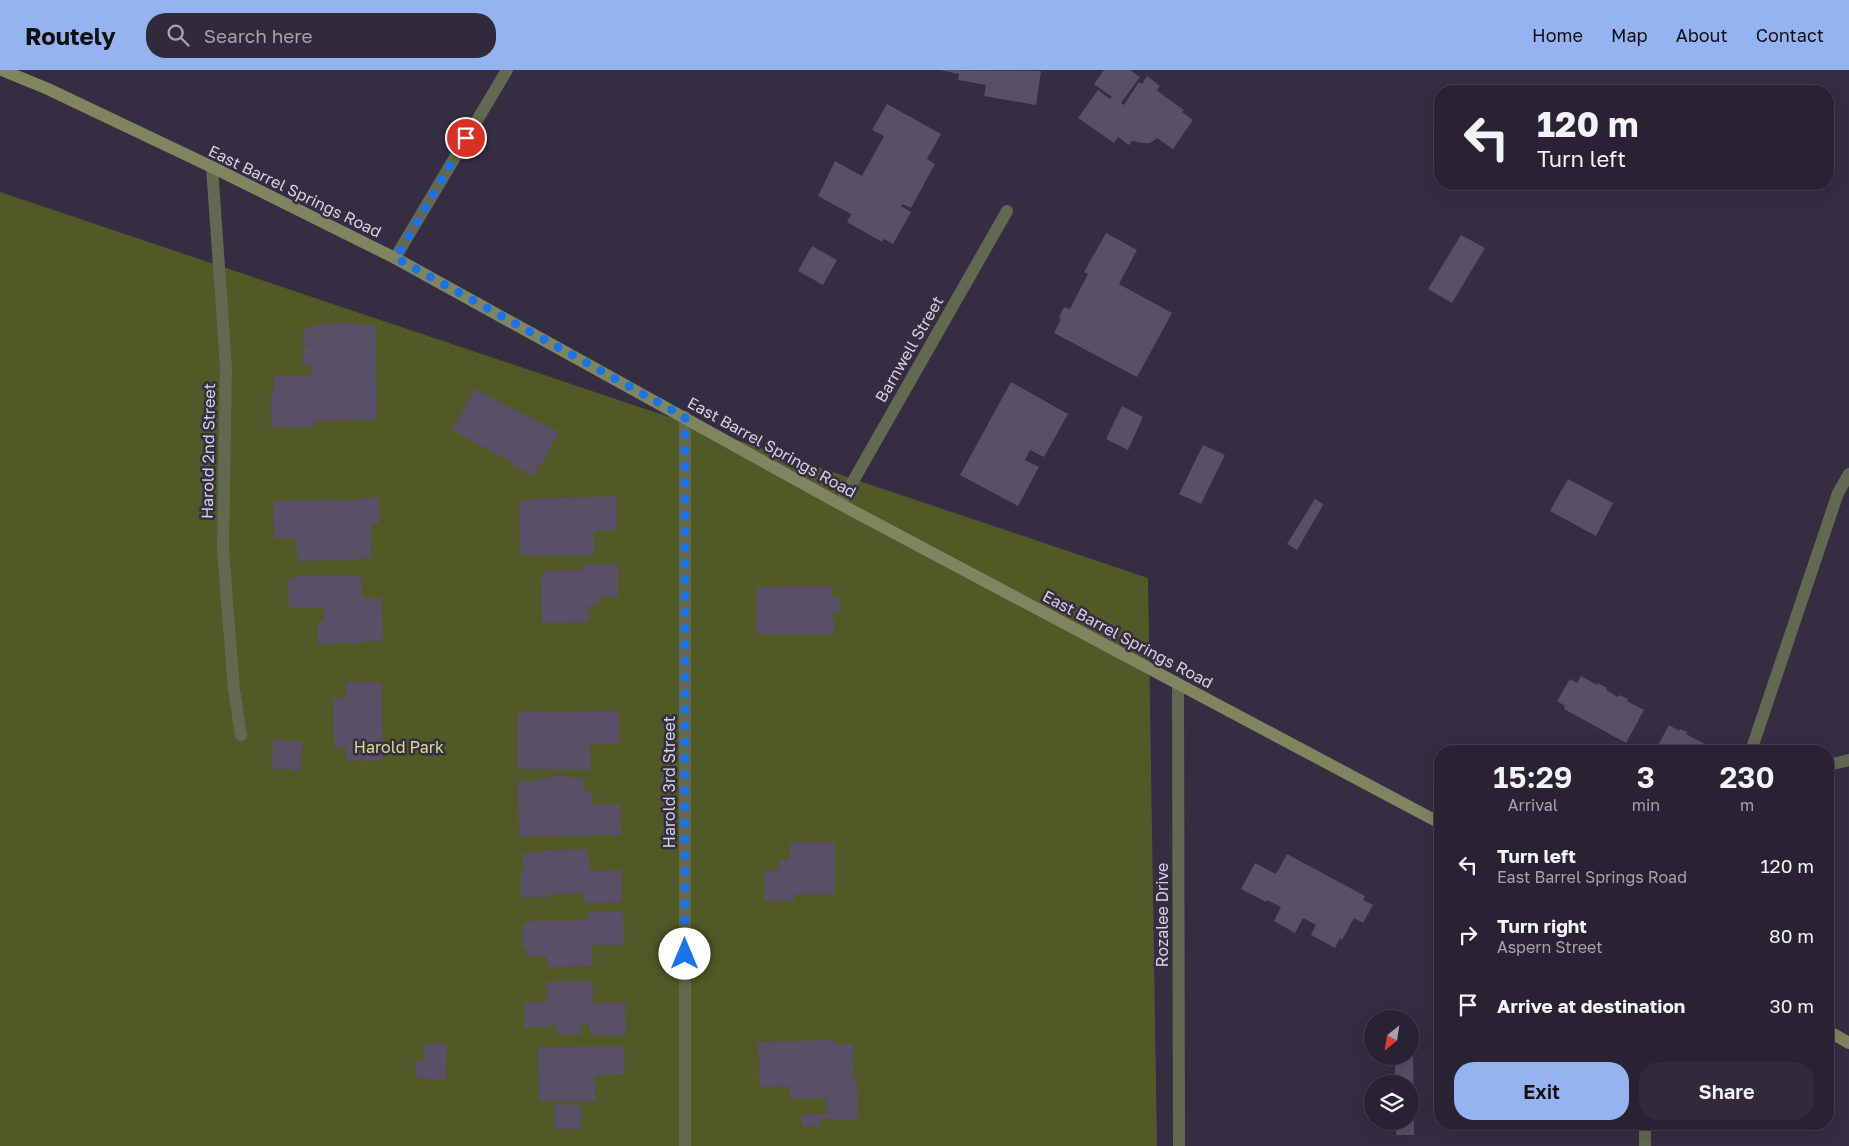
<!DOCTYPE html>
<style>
body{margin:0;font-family:"Golos Text",sans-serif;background:#302a3a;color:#f1f3f6;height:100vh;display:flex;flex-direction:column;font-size:19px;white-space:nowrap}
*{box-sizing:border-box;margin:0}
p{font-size:16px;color:#a5a4ac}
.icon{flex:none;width:28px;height:28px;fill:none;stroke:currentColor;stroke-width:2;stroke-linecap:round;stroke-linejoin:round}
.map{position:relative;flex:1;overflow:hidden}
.drawer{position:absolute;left:1434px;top:675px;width:400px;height:385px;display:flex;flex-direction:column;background:#282232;border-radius:20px;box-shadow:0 5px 20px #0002,0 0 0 1px #443f4d}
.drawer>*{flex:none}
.hud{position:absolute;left:1434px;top:15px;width:400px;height:105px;border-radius:20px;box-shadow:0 5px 20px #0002,0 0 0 1px #443f4d;background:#282232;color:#f1f3f6;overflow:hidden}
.needle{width:32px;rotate:210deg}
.tools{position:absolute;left:1364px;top:940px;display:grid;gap:10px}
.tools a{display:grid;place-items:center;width:55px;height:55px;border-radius:50%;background:#282232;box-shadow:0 5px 20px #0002,0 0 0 1px #443f4d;font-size:25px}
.pin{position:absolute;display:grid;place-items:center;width:42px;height:42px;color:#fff;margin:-21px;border:2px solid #fff;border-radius:50%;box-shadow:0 1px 5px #0007}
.me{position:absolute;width:55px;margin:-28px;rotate:0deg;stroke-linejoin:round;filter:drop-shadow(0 0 4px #0008)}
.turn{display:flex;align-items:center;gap:18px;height:105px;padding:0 20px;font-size:22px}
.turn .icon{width:65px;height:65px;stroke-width:2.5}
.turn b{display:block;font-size:35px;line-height:42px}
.eta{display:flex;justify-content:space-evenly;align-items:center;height:85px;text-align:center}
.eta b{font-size:30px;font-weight:600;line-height:35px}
.cta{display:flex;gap:10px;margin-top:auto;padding:10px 20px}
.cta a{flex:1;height:58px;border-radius:20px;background:#95b2f1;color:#111;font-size:20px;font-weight:600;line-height:58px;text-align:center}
.cta a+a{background:#302a3a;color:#f1f3f6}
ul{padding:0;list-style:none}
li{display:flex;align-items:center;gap:15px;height:70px;padding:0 20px}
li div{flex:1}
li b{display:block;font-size:19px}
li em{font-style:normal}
header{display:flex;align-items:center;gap:30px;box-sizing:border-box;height:70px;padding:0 25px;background:#95b2f1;color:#111}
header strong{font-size:24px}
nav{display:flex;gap:28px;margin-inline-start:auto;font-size:18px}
.search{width:350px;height:45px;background:#302a3a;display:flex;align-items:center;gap:12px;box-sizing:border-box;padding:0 18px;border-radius:20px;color:#a5a4ac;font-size:19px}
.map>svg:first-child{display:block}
</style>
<header>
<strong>Routely</strong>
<div class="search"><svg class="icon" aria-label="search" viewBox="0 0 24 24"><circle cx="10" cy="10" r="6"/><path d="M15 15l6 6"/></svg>Search here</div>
<nav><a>Home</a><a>Map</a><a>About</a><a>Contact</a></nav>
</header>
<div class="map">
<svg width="1849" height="1076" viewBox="0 0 1849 1076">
<rect width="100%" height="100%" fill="#352d42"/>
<path fill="#515927" d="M0,122l1148,386 9,568h-1157z"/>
<path fill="#585066" d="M940,0l101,1 -5,34 -52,-9 2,-11 -28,-5 1,-6z
M1104,0h26l10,7 -19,26 3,2 15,-23 3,2 5,-8 13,10 -3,4 7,6 20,14 -2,2 11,8 -20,29 -16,-11 -7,5h-6l-12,-2 -3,4 -11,-8 -4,6 -36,-25 20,-28 12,9 2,-2 -18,-13z
M887,34l54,30 -14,25 8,5 -24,44 -8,-4 -2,2 10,6 -18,32 -9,-5 -2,3 -35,-20 4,-8 -33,-18 17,-35 27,15 22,-40 -12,-6z
M1106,163l31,17 -18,34 53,29 -35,64 -83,-44 7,-14 -2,-2 5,-10 6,2 18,-35 -4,-2z
M1461,165l24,13 -33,55 -24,-14z
M812,176l25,14 -14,25 -25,-14z
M321,253h35v2h20l1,95 -62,1v6h-44v-35h3v-16h37v-11h-8v-18h6l-7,-7 1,-8 5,-6h13z
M1011,312l57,32 -24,43 -14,-7 -5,10 14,7 -21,39 -58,-31z
M475,319l84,43 -18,33 -2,-1 -6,12 -22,-12 1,-2 -60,-32z
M1122,336l21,11 -15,33 -22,-11z
M1203,375l22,10 -24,49 -22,-10z
M1568,409l45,24 -17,33 -46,-25z
M617,426v34h-23v25h-74l-1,-54h10v-2z
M379,427v27h-8l1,34h-12v2l-62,1v-7h-2v-16h-22l-1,-37 87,-1v-2z
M1315,429l8,5v1l-26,45 -10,-6z
M618,494v33h-19v8l-11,1 1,16 -47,1 -1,-47h2v-5l39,-1v-5z
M361,505l1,23h20l1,43h-20v2l-45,1v-23h6v-14l-35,1 -1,-29 8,-1v-2z
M832,516v12h8v15h-7l1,21h-77v-47z
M1581,606l16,9 1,-2 9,5 -1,2 12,7 1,-2 9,4 -1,2 17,9 -18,33 -62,-34 1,-3 -8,-5 13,-22 7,4z
M346,612h36l1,78 -37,1v-14l-12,1 -1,-50h13z
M619,641v32h-29l1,27 -73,-1v-57z
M1669,655l10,6 1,-2 7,3 -1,2 26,14 -2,3h-55z
M273,670l29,1 -1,29 -29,-1z
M560,706l23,2v13l9,1v13l28,-1 1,31 -102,2 -1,-56h19v-2z
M790,772h45v52h-41v7h-30v-31l15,1v-11h10z
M588,779l1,17h2v5l31,-1v32l-38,1 -1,-10 -35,1v3h-27v-26h3l-1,-17 19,-1v-3z
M1287,784l78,42 -2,4 10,5 -10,18 -9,-5 -12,22 -2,-2 -5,10 -24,-13 5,-10 -13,-7 -8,15 -21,-12 7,-14 -14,-7 -1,2 -25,-13 14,-26 21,11z
M588,842h35l1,33h-32v21l-45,1v-11l-20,1v-9h-4v-25l5,-1v-1l60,-1z
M592,911l1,22h32l1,32h-36v-10h-9l1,9h-25v-9h-7v2l-26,1v-26h23v-20z
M834,970v4h19l1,30h-2v5h5l1,40h-38v7l-18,1 -1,-13h26l-1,-16 -36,1v-13l-30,1 -2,-45z
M424,974h23l-1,36 -31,-2v-17h9z
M624,976v28l-29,1 1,26h-57l-1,-54z
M1410,977h3l1,88h-18v-14h14v-37h-15v-22h-12v-6h27z
M555,1034l26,1v24h-26z"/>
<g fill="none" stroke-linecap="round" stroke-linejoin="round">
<path stroke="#636850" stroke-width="12" d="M212,97l14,200 -3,183 11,140 7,45
M1751,681l87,-258 11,-19
M1828,695l21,-5"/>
<path stroke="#636850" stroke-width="12" d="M395,188l112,-188
M840,434l167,-293
M1178,614l1,462
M1645,1054v22
M685,1076v-729"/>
<path stroke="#7e855f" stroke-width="12" d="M2,0l46,19 164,78 183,91 445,246 600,319
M1828,961l21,12"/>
</g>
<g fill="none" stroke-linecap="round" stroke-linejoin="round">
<path stroke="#1a73e8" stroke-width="9" stroke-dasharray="0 16.2" d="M466,68l-70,120 289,159v537"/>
</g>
<g text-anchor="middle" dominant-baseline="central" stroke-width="5" stroke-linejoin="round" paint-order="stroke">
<g font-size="16" fill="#d6d2df" stroke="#352d42">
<text transform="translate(295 121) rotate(26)">East Barrel Springs Road</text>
<text transform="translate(909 279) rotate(-60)">Barnwell Street</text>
<text transform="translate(772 377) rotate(29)">East Barrel Springs Road</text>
<text transform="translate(208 381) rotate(-89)">Harold 2nd Street</text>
<text transform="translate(1128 569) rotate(28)">East Barrel Springs Road</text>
<text transform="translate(669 712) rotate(-90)">Harold 3rd Street</text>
<text transform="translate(1162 845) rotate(-90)">Rozalee Drive</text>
</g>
<g font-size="16" fill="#d2e089" stroke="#352d42">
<text x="399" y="677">Harold Park</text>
</g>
</g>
</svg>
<div class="tools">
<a><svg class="needle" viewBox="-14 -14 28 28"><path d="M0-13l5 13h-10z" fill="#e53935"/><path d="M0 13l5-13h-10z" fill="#a5a4ac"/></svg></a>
<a><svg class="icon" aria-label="layers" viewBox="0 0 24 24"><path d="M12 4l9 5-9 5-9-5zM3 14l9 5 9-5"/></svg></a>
</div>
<div class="pin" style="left:466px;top:68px;background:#d93025"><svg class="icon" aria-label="arrive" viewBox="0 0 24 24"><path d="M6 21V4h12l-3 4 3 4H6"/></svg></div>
<svg class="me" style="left:685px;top:884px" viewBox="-20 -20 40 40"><circle r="19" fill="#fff"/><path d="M0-13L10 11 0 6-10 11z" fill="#1a73e8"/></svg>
<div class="hud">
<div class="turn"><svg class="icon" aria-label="left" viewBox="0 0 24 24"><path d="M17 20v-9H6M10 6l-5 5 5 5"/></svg><div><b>120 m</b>Turn left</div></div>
</div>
<section class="drawer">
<div class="eta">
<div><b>15:29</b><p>Arrival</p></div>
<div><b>3</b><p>min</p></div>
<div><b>230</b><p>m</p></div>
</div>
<ul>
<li><svg class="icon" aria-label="left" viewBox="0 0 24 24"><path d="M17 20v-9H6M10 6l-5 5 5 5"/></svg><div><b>Turn left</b><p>East Barrel Springs Road</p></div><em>120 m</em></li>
<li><svg class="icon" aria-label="right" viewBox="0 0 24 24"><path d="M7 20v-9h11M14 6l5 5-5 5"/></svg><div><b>Turn right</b><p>Aspern Street</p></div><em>80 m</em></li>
<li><svg class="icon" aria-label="arrive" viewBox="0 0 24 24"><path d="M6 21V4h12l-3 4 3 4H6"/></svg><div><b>Arrive at destination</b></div><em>30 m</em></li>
</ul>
<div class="cta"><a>Exit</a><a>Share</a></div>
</section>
</div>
